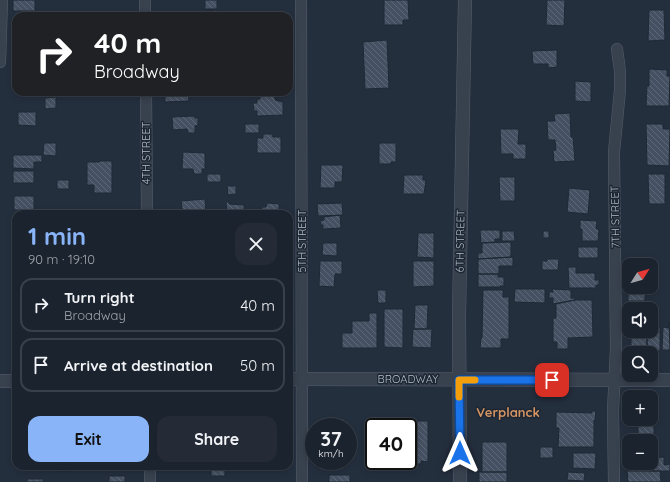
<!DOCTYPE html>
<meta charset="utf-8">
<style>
body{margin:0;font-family:Quicksand,sans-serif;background:#242b36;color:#f1f3f6;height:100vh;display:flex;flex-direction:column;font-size:15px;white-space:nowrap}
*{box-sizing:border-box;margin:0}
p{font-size:13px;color:#a0a4aa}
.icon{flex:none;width:22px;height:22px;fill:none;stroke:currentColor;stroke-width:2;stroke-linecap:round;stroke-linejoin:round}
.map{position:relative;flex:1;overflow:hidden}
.sheet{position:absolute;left:12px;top:210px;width:281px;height:260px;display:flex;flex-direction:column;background:#1b232e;border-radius:12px;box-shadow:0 2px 6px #0003,0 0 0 1px #39404a}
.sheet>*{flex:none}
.top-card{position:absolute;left:12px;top:12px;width:281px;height:84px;border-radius:12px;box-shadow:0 2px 6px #0003,0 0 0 1px #39404a;background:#202124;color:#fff;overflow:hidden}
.needle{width:26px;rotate:53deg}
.fabs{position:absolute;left:622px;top:258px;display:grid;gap:8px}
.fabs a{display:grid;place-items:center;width:36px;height:36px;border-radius:8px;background:#1b232e;box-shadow:0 2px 6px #0003,0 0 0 1px #39404a;font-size:20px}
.speed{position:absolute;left:305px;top:418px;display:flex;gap:8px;font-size:20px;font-weight:700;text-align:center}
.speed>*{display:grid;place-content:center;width:52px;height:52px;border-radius:50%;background:#1b232e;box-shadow:0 2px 6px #0003,0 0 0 1px #39404a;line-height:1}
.speed small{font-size:10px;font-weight:400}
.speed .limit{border:2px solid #111;border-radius:6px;background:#fff;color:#111}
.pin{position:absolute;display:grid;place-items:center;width:34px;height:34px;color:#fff;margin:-17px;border-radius:8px;box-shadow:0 2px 6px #0006}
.me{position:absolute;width:44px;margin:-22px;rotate:0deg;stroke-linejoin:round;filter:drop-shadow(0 0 3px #0008)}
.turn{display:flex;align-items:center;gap:14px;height:84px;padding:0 16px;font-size:18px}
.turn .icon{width:52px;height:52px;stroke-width:2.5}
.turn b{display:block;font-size:28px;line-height:34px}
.round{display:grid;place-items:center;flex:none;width:42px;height:42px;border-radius:12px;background:#242b36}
.summary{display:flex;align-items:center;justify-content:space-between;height:68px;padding:0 16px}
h1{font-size:24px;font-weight:700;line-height:30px;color:#8ab4f8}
.cta{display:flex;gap:8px;margin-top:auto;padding:8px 16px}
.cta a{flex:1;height:46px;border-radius:12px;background:#8ab4f8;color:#111;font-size:16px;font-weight:700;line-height:46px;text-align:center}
.cta a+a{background:#242b36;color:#f1f3f6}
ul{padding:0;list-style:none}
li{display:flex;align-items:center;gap:12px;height:54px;margin:0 8px 6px;padding:0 8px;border:2px solid #39404a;border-radius:12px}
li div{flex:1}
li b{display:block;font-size:15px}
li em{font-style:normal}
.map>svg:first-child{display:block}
</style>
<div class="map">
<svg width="670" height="482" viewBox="0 0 670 482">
<defs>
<pattern id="building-back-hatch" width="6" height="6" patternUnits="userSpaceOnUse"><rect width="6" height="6" fill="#455162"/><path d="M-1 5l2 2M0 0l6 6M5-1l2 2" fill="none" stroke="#5d6877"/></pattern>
</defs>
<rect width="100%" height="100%" fill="#242f3e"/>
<path fill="url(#building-back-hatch)" stroke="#1f2835" d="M13,0h22v11h-22z
M205,0h12v9h-12z
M384,0h24l1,20h-6v5h-19z
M547,0h18l-1,26 -18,-1z
M217,10v6h-11l-1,-5z
M649,10h15l1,30 -17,1z
M387,40l2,48 -24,1 -2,-47z
M557,50v17l-9,1v-4h-15l-1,-13z
M649,69l18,1v6h3l-1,30h-23l1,-20h2z
M575,81l16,1v20l-16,-1z
M21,92h27v1h-27z
M165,92h23l1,9 -24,1z
M260,92h25v2h-5v2l-5,1v3l8,2v13l-26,1v-5h-3l-1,-8h4v-4h3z
M56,97v11l-11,1v-11z
M18,112h18v14l-18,-1z
M570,113l1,24h2l2,24 -21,1 -1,-12h3l-1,-10h-7l-1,-19h8l-1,-7z
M194,116l1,2h3v7l-3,1v7h-7l-1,-4 -14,1 -1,-13z
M245,124h14v9h-14z
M646,124h17v5h7l-1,37 -22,-1z
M500,129h19l-1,15h8v15h-13v-5h-12z
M263,134h9l1,3h8v16h-24v-15h6z
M44,143h12v13l-13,-1z
M379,143h17v19h-5v2h-12z
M183,152l22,1v16h-3v5h-8l-1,-5h-11z
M13,155h29v7h-8v7l-21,-1z
M99,161h13v32h-18v-8h-7v-23h12z
M321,165h22l-1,17h-7v6h-15z
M13,171h21v12h-21z
M207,174h14v8h-14z
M648,174h17v30h-16z
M404,175h19v5h3l-2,14h-21z
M499,177h16v24h-15z
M57,180h12v9h-12z
M227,186h9v8l-8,1z
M569,188l21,2 -2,24 -21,-2z
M14,196h20v14h-20z
M205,199l1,15h-23l-2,-13z
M226,202h3v2l15,1v9h-17z
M267,203l12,1v9h3v1h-33v-1h13v-6h4z
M342,203l1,12 -25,1 -1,-12z
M95,211h15v3h-15z
M340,215l1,13 -18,1v-4h-2l-1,-4 4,-1v-3z
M580,220l17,1 -1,8h3l-1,12h-16v-12h-2z
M480,230h20v9h-5v3l-14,1z
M502,231h12l1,10h-13z
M543,231h6v7h-6z
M418,233h16v25l-17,-1z
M511,242v15l-33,2v-6h4v-10z
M323,243h14v13l-15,-1z
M14,244h2v31h-2z
M578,247h20v11h-20z
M513,257v9h-14v8h-21v-15z
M547,259h12l-1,11h-16v-9h5z
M320,261h22v13h-7l-1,13 -15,-1z
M413,261h21v25l-21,1z
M568,267h8v6h19v7h4v5h-3v3h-27z
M627,271h2v16h12l-13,1z
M478,274h20v3h6v9h-4l1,1h-23z
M645,287v14h-17v-13z
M515,289h30v14l-31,-1z
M552,289l19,1v8h4v2l-22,4v-6h-4v-6h4z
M377,290h9v13h-8z
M483,290h20v7h6v42h-8v9h-21l1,-10h1z
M575,300h17l1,37 -25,1v11h-11v-7h-4v-24h3v-14z
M415,305h13l-1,24h-13z
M384,309h19v39l-19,-1z
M369,313h8v35h-35v-15h10v-12h17z
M669,322l1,28h-8l1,-23 6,1z
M651,327h9v24h-13v-20h4z
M413,329h19l-1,19 -19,-1z
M631,331h16v15h-16z
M592,411h4l-1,9h-1v27h-36l1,-19h-3v-16l36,1z
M327,418l17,1v8h-17z
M638,420h16v31h-3v-10h-13z
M409,421h19v41l-7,-1v3h-12z
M482,442h25v30h-25z
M540,447h13v11h-13z
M573,453h23l-1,16 -22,-1z
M664,457v8l6,-1v7h-20l1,-13z
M58,466h11v5h-12z
M211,466h28v3h-14v7h-14z
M627,471h33l1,11h-33z
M479,472h28v10h-28z
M568,472l17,1 -1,8 -17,-1z
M329,475h21v7h-21z
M109,476h16v6h-16z
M27,479h16v3h-16z"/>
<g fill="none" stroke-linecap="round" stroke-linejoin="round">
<g stroke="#565f6c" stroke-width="12">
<path id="minor" d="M145,0v16
M301,0l1,482
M0,62l2,-62
M146,92l1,122
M150,466v16
M614,482l-1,-71 3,-63 -2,-196 6,-62v-19l-3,-22"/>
</g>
<g stroke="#565f6c" stroke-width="14">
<path id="tertiary" d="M289,379l381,1
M0,381h16
M460,482l-1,-167 6,-315"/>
</g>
<use href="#minor" stroke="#38414e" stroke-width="11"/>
<use href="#tertiary" stroke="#38414e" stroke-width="13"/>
</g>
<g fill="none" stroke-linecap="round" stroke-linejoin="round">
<g stroke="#114b97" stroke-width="10">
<path id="route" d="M460,453l-1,-73h93"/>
</g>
<use href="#route" stroke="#1a73e8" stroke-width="7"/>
<path stroke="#f59e0b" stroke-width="7" d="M459,397v-17h16"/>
</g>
<g text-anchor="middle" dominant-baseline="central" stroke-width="3" stroke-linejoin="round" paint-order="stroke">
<g font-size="11" fill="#b4bcc9" stroke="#1d2633">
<text transform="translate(146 153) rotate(-90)">4TH STREET</text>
<text transform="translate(615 217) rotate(-91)">7TH STREET</text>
<text transform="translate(302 241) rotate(-90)">5TH STREET</text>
<text transform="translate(460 241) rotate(-89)">6TH STREET</text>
<text x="408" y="379">BROADWAY</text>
</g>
<g font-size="13" font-weight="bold" fill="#d59563" stroke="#1d2633">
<text x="508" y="412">Verplanck</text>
</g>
</g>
</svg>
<div class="fabs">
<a><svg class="needle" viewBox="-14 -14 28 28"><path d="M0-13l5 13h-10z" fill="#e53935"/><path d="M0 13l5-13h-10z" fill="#a0a4aa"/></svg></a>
<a><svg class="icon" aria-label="sound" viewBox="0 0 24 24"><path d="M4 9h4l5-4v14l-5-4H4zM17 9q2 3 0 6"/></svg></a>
<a><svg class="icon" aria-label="search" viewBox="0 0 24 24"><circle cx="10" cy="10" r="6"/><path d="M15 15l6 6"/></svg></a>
<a>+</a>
<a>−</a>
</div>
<div class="speed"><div>37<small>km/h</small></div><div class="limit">40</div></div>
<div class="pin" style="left:552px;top:380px;background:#d93025"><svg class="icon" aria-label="arrive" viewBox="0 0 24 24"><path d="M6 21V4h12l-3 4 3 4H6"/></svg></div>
<svg class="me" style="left:460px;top:453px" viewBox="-20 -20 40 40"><path d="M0-17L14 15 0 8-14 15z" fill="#1a73e8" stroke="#fff" stroke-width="4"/></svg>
<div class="top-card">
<div class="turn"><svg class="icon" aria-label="right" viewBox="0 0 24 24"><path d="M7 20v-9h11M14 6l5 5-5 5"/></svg><div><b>40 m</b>Broadway</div></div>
</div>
<section class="sheet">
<div class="summary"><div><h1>1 min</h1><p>90 m · 19:10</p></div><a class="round"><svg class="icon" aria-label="close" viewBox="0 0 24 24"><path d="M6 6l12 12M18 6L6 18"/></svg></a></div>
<ul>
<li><svg class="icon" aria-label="right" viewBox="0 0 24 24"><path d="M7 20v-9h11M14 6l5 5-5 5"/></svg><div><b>Turn right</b><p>Broadway</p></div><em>40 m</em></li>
<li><svg class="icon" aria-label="arrive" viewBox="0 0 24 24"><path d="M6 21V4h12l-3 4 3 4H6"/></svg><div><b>Arrive at destination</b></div><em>50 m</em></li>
</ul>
<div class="cta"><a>Exit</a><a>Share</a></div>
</section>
</div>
